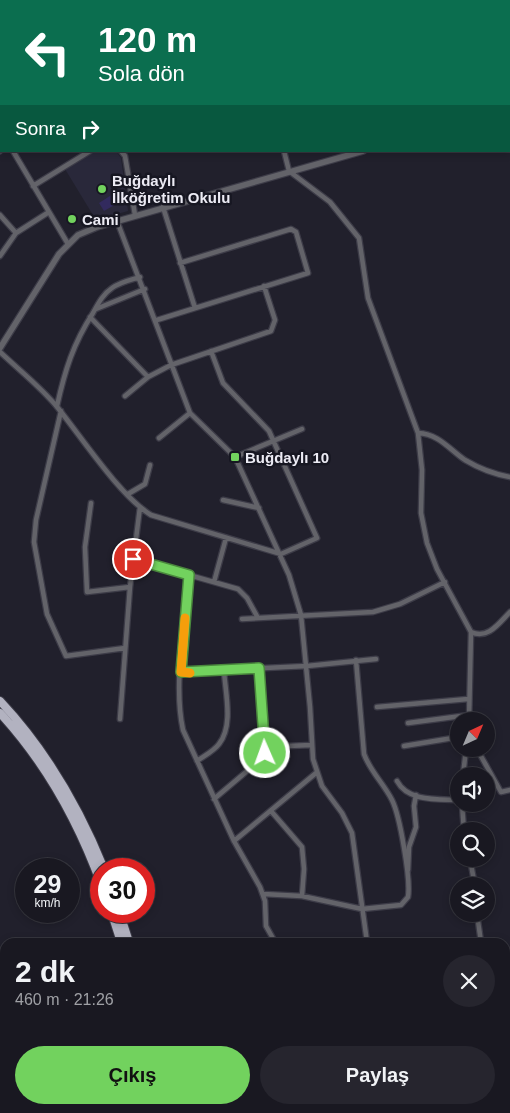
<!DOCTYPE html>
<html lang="tr">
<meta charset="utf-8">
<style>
body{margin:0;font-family:Helvetica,sans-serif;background:#26252e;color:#f1f3f6;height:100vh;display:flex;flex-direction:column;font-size:19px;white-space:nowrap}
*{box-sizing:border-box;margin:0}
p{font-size:16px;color:#9fa0a5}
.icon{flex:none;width:28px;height:28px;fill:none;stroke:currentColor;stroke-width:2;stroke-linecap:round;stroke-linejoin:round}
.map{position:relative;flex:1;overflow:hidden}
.side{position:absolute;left:0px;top:938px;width:510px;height:176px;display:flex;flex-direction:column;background:#191821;border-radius:15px 15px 0 0;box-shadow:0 2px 8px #0003,0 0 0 1px #37373f}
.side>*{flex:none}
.banner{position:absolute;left:0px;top:0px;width:510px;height:152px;box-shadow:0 2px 8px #0003,0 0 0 1px #37373f;background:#0b6e4f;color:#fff;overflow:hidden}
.needle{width:32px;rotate:44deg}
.tools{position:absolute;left:450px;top:712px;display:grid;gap:10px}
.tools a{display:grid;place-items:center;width:45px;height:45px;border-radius:50%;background:#191821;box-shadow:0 2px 8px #0003,0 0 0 1px #37373f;font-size:25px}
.speed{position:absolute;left:15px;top:858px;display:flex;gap:10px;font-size:25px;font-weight:700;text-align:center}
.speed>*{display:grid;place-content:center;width:65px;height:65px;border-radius:50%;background:#191821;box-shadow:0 2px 8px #0003,0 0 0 1px #37373f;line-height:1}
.speed small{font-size:12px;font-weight:400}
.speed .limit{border:8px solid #d22;background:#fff;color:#111}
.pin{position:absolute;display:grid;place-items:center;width:42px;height:42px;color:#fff;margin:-21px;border:2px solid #fff;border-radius:50%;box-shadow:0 1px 5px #0007}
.me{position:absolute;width:55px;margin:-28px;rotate:358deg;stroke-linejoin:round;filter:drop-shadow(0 0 4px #0008)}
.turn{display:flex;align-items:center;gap:18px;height:105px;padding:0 15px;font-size:22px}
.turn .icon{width:65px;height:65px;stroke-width:2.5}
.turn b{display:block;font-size:35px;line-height:42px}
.then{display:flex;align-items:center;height:48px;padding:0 15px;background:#0003;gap:10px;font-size:19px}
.round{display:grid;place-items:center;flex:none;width:52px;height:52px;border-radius:26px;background:#26252e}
.overview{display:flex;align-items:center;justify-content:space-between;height:85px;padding:0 15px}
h1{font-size:30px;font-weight:700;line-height:38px}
.primary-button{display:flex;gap:10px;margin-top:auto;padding:10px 15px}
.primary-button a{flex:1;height:58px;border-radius:30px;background:#72d25e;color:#111;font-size:20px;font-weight:700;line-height:58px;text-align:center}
.primary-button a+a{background:#26252e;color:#f1f3f6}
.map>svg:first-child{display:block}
</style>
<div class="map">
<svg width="510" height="1113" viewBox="0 0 510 1113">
<rect width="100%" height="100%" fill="#21202c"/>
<path fill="#29283a" d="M94,151h22l5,7 7,53 -32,9 -31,-51z"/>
<path fill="#322a5e" d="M113,194l5,9 -14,8 -5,-8z"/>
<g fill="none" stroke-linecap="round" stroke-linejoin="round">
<g stroke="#3d3c48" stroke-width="7">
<path id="minor" d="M77,1l1,-1
M126,1l2,-1
M0,48h1
M0,151l1,-2
M13,151l55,93
M121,151l4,5 10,59
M284,151l5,20 41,31 29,36 9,60 50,135 4,37 -1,43 6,30 10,26 34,63 -2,89
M33,186l57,-35
M163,207l32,101
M0,215l16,18
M117,221l73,192 45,44 54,118 12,40 9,92 3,52 9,27 20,27 10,20 15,109
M0,256l16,-23 33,-21
M96,309l49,-20
M90,317l58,60
M157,320l151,-47 -12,-41 -5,-3 -111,34
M0,352c19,18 42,36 58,56 24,30 62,88 93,107l130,39 36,-16 -48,-107 -46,-48 -12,-32
M125,396l23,-19 23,-12 100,-34 4,-11 -11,-34
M57,406c8,-36 16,-62 36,-93 5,-9 10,-19 19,-25 8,-6 18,-8 28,-11
M61,411l-25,109 -2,22 13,72 19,42 59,-8
M418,433c21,1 31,16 47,27 15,9 28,14 45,17
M159,438l31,-25
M235,457l67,-28
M128,494l17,-10 5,-19
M223,500l36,8
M91,503l-6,44 2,45 43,-5
M133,559l105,30 9,9 11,20
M189,575c-4,48 -16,109 -6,155l51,111 26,46 5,14 1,25 9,16
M214,582l12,-44
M242,619l131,-7 27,-8 45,-22
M471,632c17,8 28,-9 39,-20
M181,672l126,-6 69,-7
M377,707l91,-8
M120,719l10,-132 10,-80
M408,723l61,-8
M404,746l55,-9
M265,747l46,-2
M477,749l24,43 9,-2
M197,761c7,-5 17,-10 22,-17 15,-19 6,-52 5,-74
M463,776l3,-27
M397,781c11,21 41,18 62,19
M214,799l45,-38 6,-8 -6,-85
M462,804l2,27
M271,811l31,36 2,22 -2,27
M234,841l82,-68
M470,859l5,27
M408,870l1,-23 7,-20 -2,-21 2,-11
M263,894l39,2 60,13 39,-4 7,-8c3,-17 -8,-81 -16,-97 -8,-16 -22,-29 -28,-46l-8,-94
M477,914l4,28
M505,1038l5,17"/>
</g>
<g stroke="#3d3c48" stroke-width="8">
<path id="tertiary" d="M509,112l1,-1
M0,348l59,-94 19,-19 19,-8 266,-76"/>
</g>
<g stroke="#3d3c48" stroke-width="10">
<path id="trunk" d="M0,701c46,49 79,106 104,168
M0,713c46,50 78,108 101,171
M111,911l10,31
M119,911l10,31
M179,1109l2,4
M187,1109l2,4"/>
</g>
<use href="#minor" stroke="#636369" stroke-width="4.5"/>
<use href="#tertiary" stroke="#636369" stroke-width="5.5"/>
<use href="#trunk" stroke="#b2b2c0" stroke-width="8"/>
</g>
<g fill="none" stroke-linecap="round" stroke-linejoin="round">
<g stroke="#4a883d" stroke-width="12">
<path id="route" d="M133,559l56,16 -8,97 78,-4 6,85"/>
</g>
<use href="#route" stroke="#72d25e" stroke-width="9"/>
<path stroke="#f59e0b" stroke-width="9" d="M185,618l-4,54 9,1"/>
</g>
<g fill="#72d25e" stroke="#171722" stroke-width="2">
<circle cx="102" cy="189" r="5"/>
<circle cx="72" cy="219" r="5"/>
<rect x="230" y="452" width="10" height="10" rx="2.5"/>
</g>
<g text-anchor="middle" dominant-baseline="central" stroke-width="5" stroke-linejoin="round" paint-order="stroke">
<g font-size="15" font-weight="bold" fill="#ecebf4" stroke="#171722" text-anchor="start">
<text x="112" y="180">Buğdaylı<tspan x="112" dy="17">İlköğretim Okulu</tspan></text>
<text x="82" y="219">Cami</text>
<text x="245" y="457">Buğdaylı 10</text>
</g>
</g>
</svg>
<div class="tools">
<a><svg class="needle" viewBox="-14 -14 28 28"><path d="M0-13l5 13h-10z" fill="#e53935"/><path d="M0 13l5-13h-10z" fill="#9fa0a5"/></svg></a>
<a><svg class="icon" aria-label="sound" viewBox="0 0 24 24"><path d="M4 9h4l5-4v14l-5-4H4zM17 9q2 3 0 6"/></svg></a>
<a><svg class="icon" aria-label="search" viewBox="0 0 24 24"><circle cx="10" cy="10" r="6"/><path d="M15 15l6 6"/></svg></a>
<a><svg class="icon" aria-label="layers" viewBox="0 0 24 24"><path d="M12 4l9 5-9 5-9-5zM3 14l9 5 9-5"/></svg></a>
</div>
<div class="speed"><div>29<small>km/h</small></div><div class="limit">30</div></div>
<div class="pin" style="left:133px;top:559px;background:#d93025"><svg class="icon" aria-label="arrive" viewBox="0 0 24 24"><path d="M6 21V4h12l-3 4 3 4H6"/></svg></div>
<svg class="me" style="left:265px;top:753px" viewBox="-20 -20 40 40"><circle r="17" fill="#72d25e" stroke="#fff" stroke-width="3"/><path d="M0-11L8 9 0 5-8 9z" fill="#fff"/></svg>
<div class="banner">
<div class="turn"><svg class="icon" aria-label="left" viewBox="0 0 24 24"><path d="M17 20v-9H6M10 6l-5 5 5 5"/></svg><div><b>120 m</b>Sola dön</div></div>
<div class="then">Sonra<svg class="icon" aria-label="right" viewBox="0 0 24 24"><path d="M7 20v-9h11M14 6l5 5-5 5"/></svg></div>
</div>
<section class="side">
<div class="overview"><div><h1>2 dk</h1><p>460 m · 21:26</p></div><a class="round"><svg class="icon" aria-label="close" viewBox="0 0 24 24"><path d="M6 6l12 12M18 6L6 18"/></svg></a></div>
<div class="primary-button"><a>Çıkış</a><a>Paylaş</a></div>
</section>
</div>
